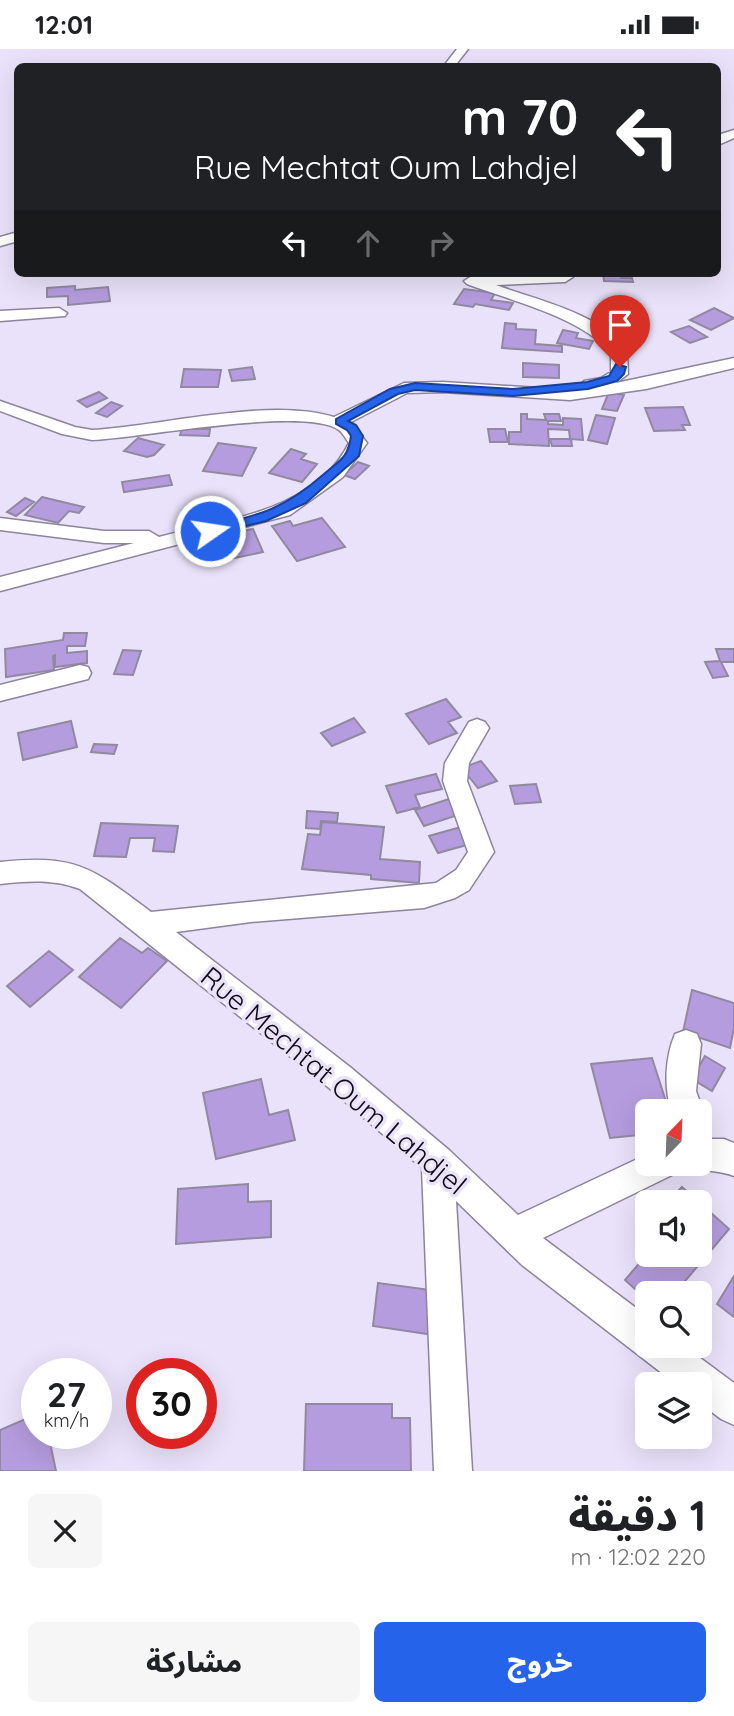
<!DOCTYPE html>
<html lang="ar">
<meta charset="utf-8">
<style>
body{margin:0;font-family:Quicksand,"Noto Sans Arabic",sans-serif;background:#f6f6f6;color:#202124;direction:rtl;height:100vh;display:flex;flex-direction:column;font-size:26px;white-space:nowrap}
*{box-sizing:border-box;margin:0}
p{font-size:23px;color:#757577}
.icon{flex:none;width:38px;height:38px;fill:none;stroke:currentColor;stroke-width:2;stroke-linecap:round;stroke-linejoin:round}
.map{position:relative;height:1422px;overflow:hidden;direction:ltr}
.side{display:flex;flex-direction:column;background:#fff;flex:1}
.side>*{flex:none}
.banner{position:absolute;left:14px;top:14px;width:707px;height:214px;border-radius:10px;box-shadow:0 7px 28px #0002;direction:rtl;background:#202124;color:#fff;overflow:hidden}
.needle{width:46px;rotate:23deg}
.tools{position:absolute;left:635px;top:1050px;display:grid;gap:14px}
.tools a{display:grid;place-items:center;width:77px;height:77px;border-radius:10px;background:#fff;box-shadow:0 7px 28px #0002;font-size:35px}
.speed{position:absolute;left:21px;top:1309px;display:flex;gap:14px;font-size:35px;font-weight:700;text-align:center}
.speed>*{display:grid;place-content:center;width:91px;height:91px;border-radius:50%;background:#fff;box-shadow:0 7px 28px #0002;line-height:1}
.speed small{font-size:18px;font-weight:400}
.speed .limit{border:10px solid #d22;background:#fff;color:#111}
.pin{position:absolute;display:grid;place-items:center;width:60px;height:60px;color:#fff;margin:-72px -30px;border-radius:50% 50% 50% 0;rotate:-45deg;box-shadow:0 0 7px #0007}
.pin .icon{rotate:45deg}
.me{position:absolute;width:77px;margin:-38px;rotate:77deg;stroke-linejoin:round;filter:drop-shadow(0 0 5px #0008)}
.turn{display:flex;align-items:center;gap:24px;height:147px;padding:0 28px;font-size:32px}
.turn .icon{width:91px;height:91px;stroke-width:2.5}
.turn b{display:block;font-size:49px;line-height:60px}
.lanes{display:flex;align-items:center;height:66px;padding:0 28px;background:#0003;justify-content:center;gap:35px;direction:ltr}
.lanes .off{opacity:.35}
.round{display:grid;place-items:center;flex:none;width:74px;height:74px;border-radius:10px;background:#f6f6f6}
.summary{display:flex;align-items:center;justify-content:space-between;height:119px;padding:0 28px}
h1{font-size:42px;font-weight:800;line-height:52px}
.cta{display:flex;gap:14px;margin-top:auto;padding:14px 28px}
.cta a{flex:1;height:80px;border-radius:10px;background:#2563eb;color:#fff;font-size:28px;font-weight:800;line-height:80px;text-align:center}
.cta a+a{background:#f6f6f6;color:#202124}
.status{display:flex;justify-content:space-between;align-items:center;height:49px;padding:0 35px;background:#fff;direction:ltr}
.status svg{height:19px;fill:currentColor}
.map>svg:first-child{display:block}
</style>
<div class="status"><b>12:01</b><svg viewBox="0 0 49 12"><path d="M0 12V9h3v3zM5 12V6h3v6zM10 12V3h3v9zM15 12V0h3v12zM26 1h20v11H26zM47 4h2v5h-2z"/></svg></div>
<div class="map">
<svg width="734" height="1422" viewBox="0 0 734 1422">
<rect width="100%" height="100%" fill="#eae2fa"/>
<path fill="#b59cde" stroke="#9189a0" stroke-width="2" d="M603,224h17l1,5h11l1,4 -29,-1z
M75,237v4l33,-3 2,14 -42,4v-9l-21,1v-9z
M464,240l31,4 -4,7 22,3 -4,7 -34,-6 -2,3 -19,-3z
M714,259l20,10 -23,12 -21,-10z
M505,274l11,1v5l20,1 -1,14 27,2v6l-60,-4z
M689,277l18,11 -17,6 -19,-11z
M563,281l15,3 -2,5 17,3 -4,8 -32,-6z
M523,314l36,2v13l-36,-1z
M252,318l3,12 -23,2 -3,-11z
M184,320l37,1 -3,17h-37z
M99,343l8,6 -20,9 -9,-6z
M609,343l15,3 -7,16 -15,-2z
M111,353l11,4 -15,11 -11,-4z
M683,358l7,18h-8l3,5 -31,1 -9,-23z
M521,365h6v5l19,1 -2,-6h15l2,7h-13v3l15,1v-7l18,1 2,21 -12,-1 1,7h-20l-2,-7h20l-1,-9 -21,-1 1,17 -40,-2v-12h12z
M596,366l19,3 -8,26 -19,-4z
M182,380h28l-1,7 -29,-1z
M488,380h17l3,13h-18z
M138,389l26,7 -10,10 -7,2 -23,-6z
M218,394l38,5 -14,28 -39,-5z
M291,400l15,5 -5,5 16,5 -15,18 -33,-9z
M358,413l11,4 -14,13 -11,-4z
M169,426l3,10 -48,7 -2,-10z
M42,448l42,10 -5,6 -10,-2 -11,12 -33,-8z
M25,449l9,4 -18,14 -9,-4z
M322,469l23,29 -48,14 -25,-35 18,-5 3,5z
M253,480l10,23 -38,8 -4,-9 -25,5 -5,-15z
M64,584h23l-2,13h-18v7l20,-2v12l-32,4v-12l-2,1 1,14 -48,7 -1,-28 58,-9z
M716,600h18v13h-13l7,14 -15,2 -8,-16 15,-1z
M123,601l18,1 -8,24 -19,-1z
M446,650l15,18 -13,5 9,11 -28,11 -23,-30z
M354,669l11,14 -33,14 -11,-13z
M71,672l6,26 -54,13 -5,-27z
M94,695l23,1 -3,9 -23,-2z
M481,712l16,20 -19,7 -16,-20z
M436,725l6,15 -27,6 5,12 -23,6 -11,-27z
M536,735l5,18 -26,2 -5,-18z
M449,750l9,16 -34,11 -9,-16z
M307,762l31,2 -1,9 -16,-1 -1,8 -14,-1z
M322,773l62,5 -4,32 40,3 -1,21 -48,-4v-4l-69,-6 6,-35 12,1z
M101,774l77,3 -4,26 -21,-1 2,-13h-25l-4,19 -32,-1z
M461,778l9,17 -32,9 -9,-17z
M120,889l22,15 6,-5 19,13 -46,47 -42,-31z
M49,902l24,19 -43,37 -23,-21z
M692,941l42,13v25l-4,20 -47,-16z
M705,1007l20,12 -13,23 -20,-12z
M652,1009l17,53h-21v23l-38,4 -19,-74z
M261,1030l8,36 19,-5 7,30 -79,19 -13,-66z
M248,1135v18l23,-1v36l-95,7 2,-55z
M682,1138l17,15h-31z
M700,1154l29,26 -54,64h-27v8l-23,-21 23,-27 52,2z
M734,1227v41l-17,-13z
M378,1234l60,8 -4,44 -61,-9z
M306,1355h86v14h18l1,53h-107z
M37,1365v19h11l8,38h-56v-41z"/>
<g fill="none" stroke-linecap="round" stroke-linejoin="round">
<g stroke="#8c849b" stroke-width="3">
<path id="minor" d="M457,0h11l-14,18h-11z
M734,81v8l-16,7v-10z
M18,183v9l-18,5v-9z
M552,224h15l6,4 -8,5 -69,3c43,16 102,27 131,66l1,23 -12,9 118,-25v10l-88,21 -76,11 -127,-8 -36,1 -56,29 16,21 -24,34 -53,38 -290,76v-14l134,-34h-30l-104,-13v-12l104,13h45l10,6c65,-17 157,-26 190,-94 -3,-4 -6,-10 -10,-13 -35,-24 -198,8 -247,10l-30,-6 -62,-23v-10l75,26 17,3c70,-4 177,-33 242,-13l70,-34 39,-1 127,8 13,-2 -2,-3 3,-4 17,-3 10,-6v-20c-33,-36 -99,-51 -144,-68l-3,-3 8,-5z
M59,259l8,5 -2,3 -65,5v-10z
M80,616l8,2 3,6 -3,6 -88,22v-16z
M477,670l8,3 4,6 -20,35 -2,18 27,71 -25,38 -14,8 -31,10 -173,14 -75,10 174,135 99,83 69,65 130,-61v10h29l-5,11 -129,63 105,79v29h36l50,37v42l-13,-6 -21,-16v-19h-24l-154,-119 -66,-64 16,270h-38l-12,-303 -94,-81 -248,-198c-28,-10 -51,-8 -80,-5v-22c77,-8 92,6 151,50l285,-29 20,-13 12,-18 -25,-71 2,-18 24,-41z
M686,981l11,4 4,10 -5,47 7,20 -3,6v-6h-29c-7,-24 -6,-53 4,-77z
M700,1090h24l10,4v33c-15,-6 -30,-4 -45,-10l-1,-2h12z"/>
</g>
<use href="#minor" fill="#fff" fill-rule="evenodd"/>
</g>
<path fill="#2563eb" stroke="#184099" stroke-width="2" d="M616,315l10,3 -2,7 -7,7 -29,8 -75,7 -98,-6 -17,4 -50,27 8,4 7,11 -4,20 -53,47 -40,18 -56,14 -6,-4 2,-3c52,-13 76,-17 118,-54 16,-14 24,-16 27,-38l-4,-6 -11,-6v-5l54,-30 25,-6 98,6 74,-7 22,-6z"/>
<g text-anchor="middle" dominant-baseline="central" stroke-width="7" stroke-linejoin="round" paint-order="stroke">
<g font-size="28" fill="#0e0c13" stroke="#eae2fa">
<text transform="translate(334 1031) rotate(40)">Rue Mechtat Oum Lahdjel</text>
</g>
</g>
</svg>
<div class="tools">
<a><svg class="needle" viewBox="-14 -14 28 28"><path d="M0-13l5 13h-10z" fill="#e53935"/><path d="M0 13l5-13h-10z" fill="#757577"/></svg></a>
<a><svg class="icon" aria-label="sound" viewBox="0 0 24 24"><path d="M4 9h4l5-4v14l-5-4H4zM17 9q2 3 0 6"/></svg></a>
<a><svg class="icon" aria-label="search" viewBox="0 0 24 24"><circle cx="10" cy="10" r="6"/><path d="M15 15l6 6"/></svg></a>
<a><svg class="icon" aria-label="layers" viewBox="0 0 24 24"><path d="M12 4l9 5-9 5-9-5zM3 14l9 5 9-5"/></svg></a>
</div>
<div class="speed"><div>27<small>km/h</small></div><div class="limit">30</div></div>
<div class="pin" style="left:620px;top:318px;background:#d93025"><svg class="icon" aria-label="arrive" viewBox="0 0 24 24"><path d="M6 21V4h12l-3 4 3 4H6"/></svg></div>
<svg class="me" style="left:210px;top:482px" viewBox="-20 -20 40 40"><circle r="17" fill="#2563eb" stroke="#fff" stroke-width="3"/><path d="M0-11L8 9 0 5-8 9z" fill="#fff"/></svg>
<div class="banner">
<div class="turn"><svg class="icon" aria-label="left" viewBox="0 0 24 24"><path d="M17 20v-9H6M10 6l-5 5 5 5"/></svg><div><b>70 m</b>Rue Mechtat Oum Lahdjel</div></div>
<div class="lanes"><svg class="icon" aria-label="left" viewBox="0 0 24 24"><path d="M17 20v-9H6M10 6l-5 5 5 5"/></svg><svg class="icon off" aria-label="ahead" viewBox="0 0 24 24"><path d="M12 20V5M6 11l6-6 6 6"/></svg><svg class="icon off" aria-label="right" viewBox="0 0 24 24"><path d="M7 20v-9h11M14 6l5 5-5 5"/></svg></div>
</div>
</div>
<section class="side">
<div class="summary"><div><h1>1 دقيقة</h1><p>220 m · 12:02</p></div><a class="round"><svg class="icon" aria-label="close" viewBox="0 0 24 24"><path d="M6 6l12 12M18 6L6 18"/></svg></a></div>
<div class="cta"><a>خروج</a><a>مشاركة</a></div>
</section>
